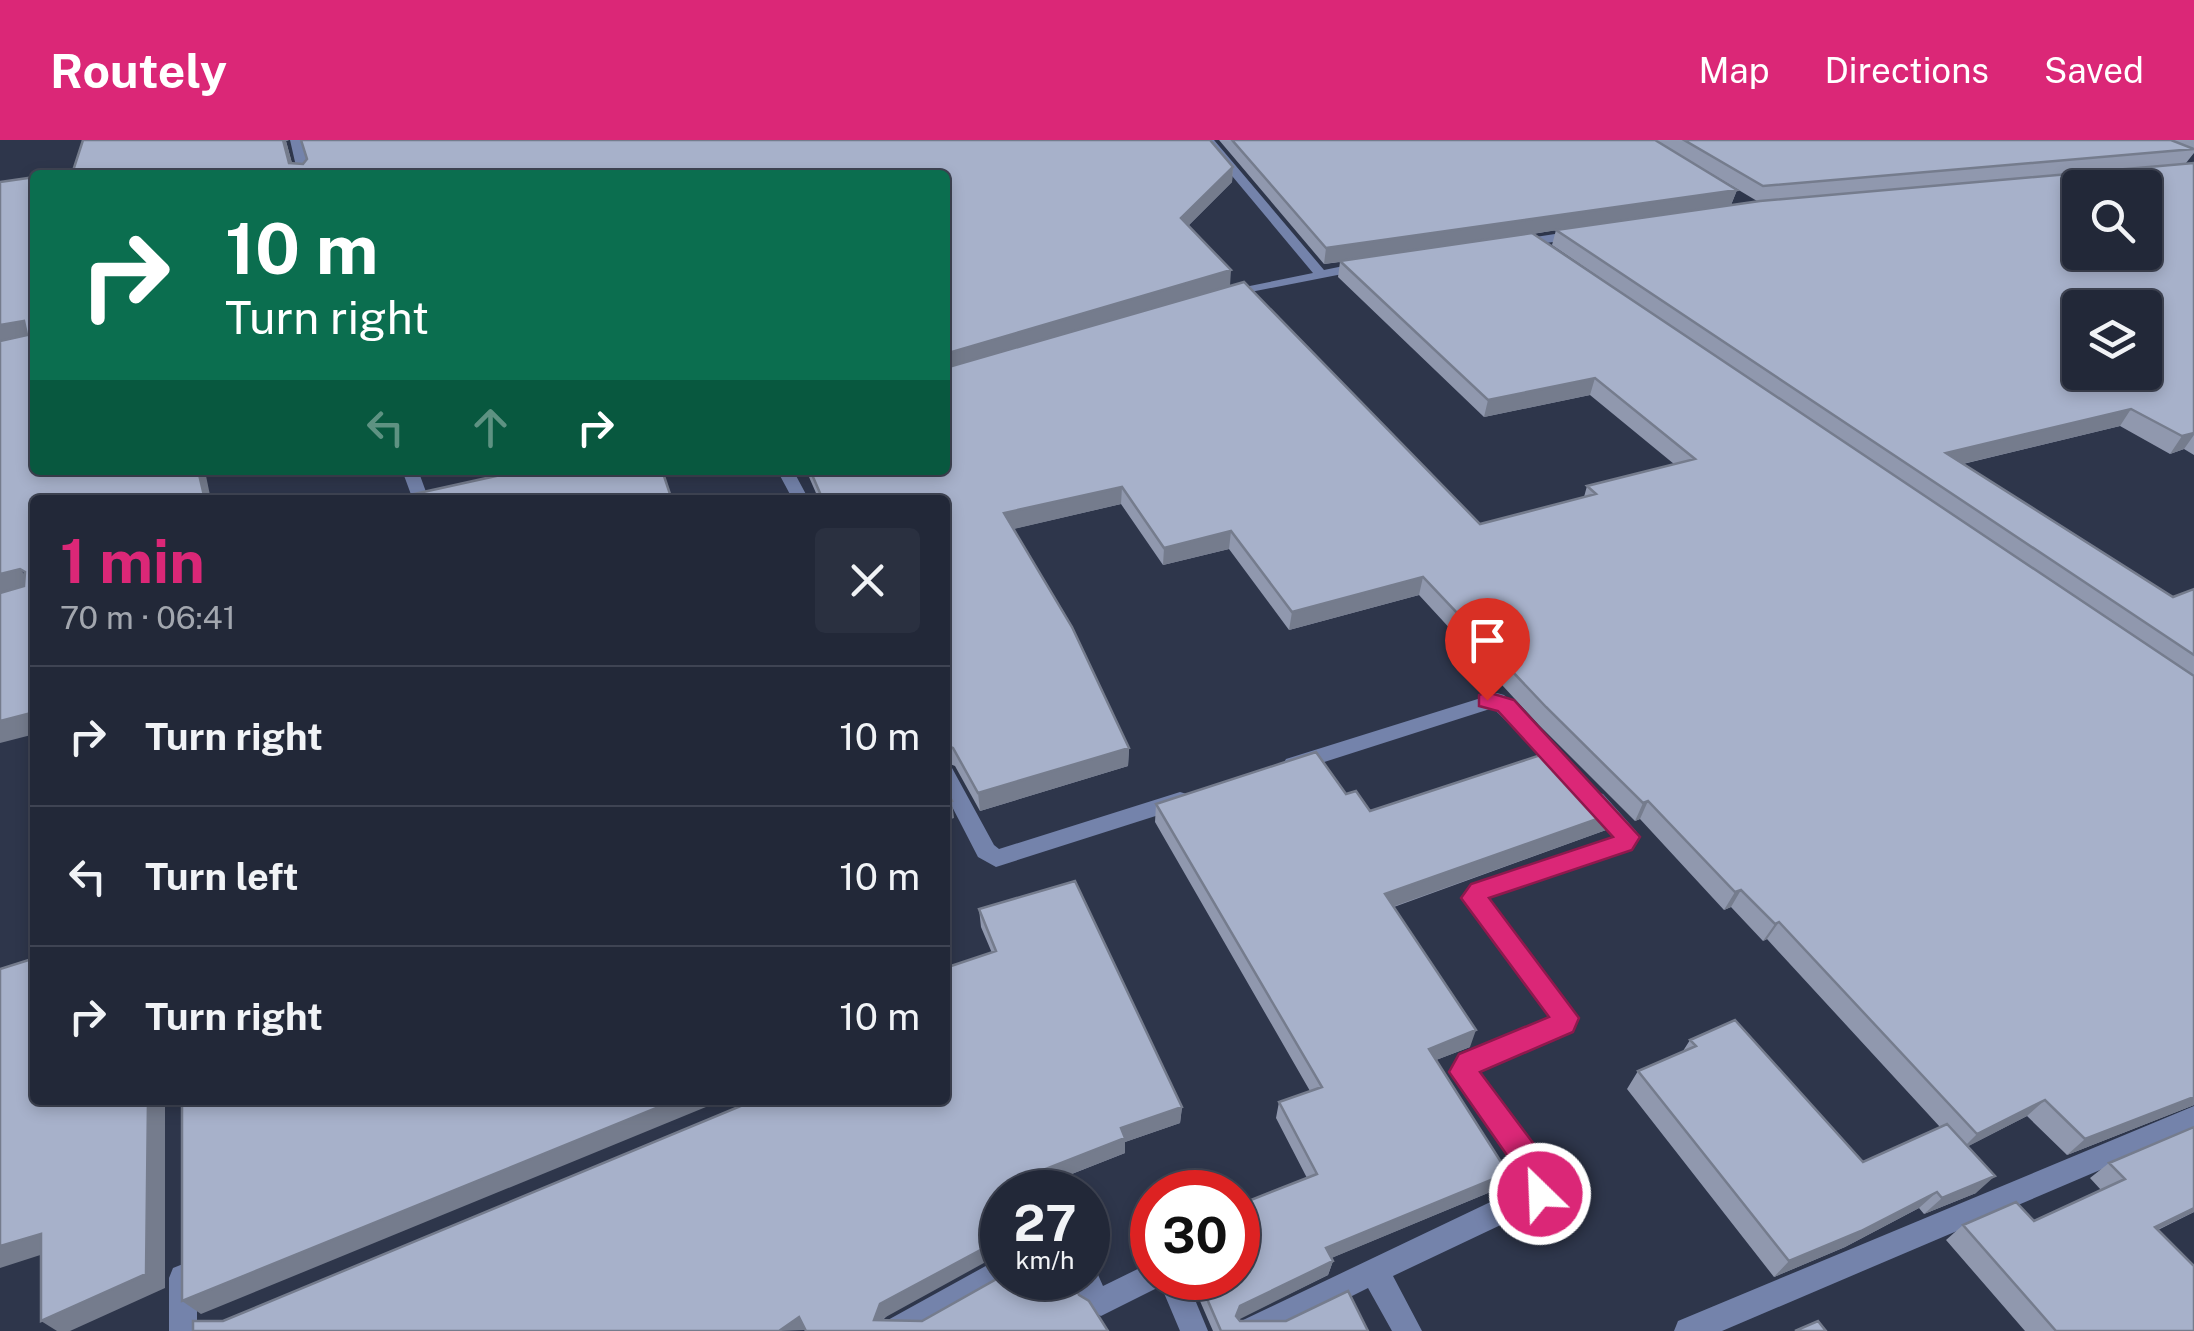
<!DOCTYPE html>
<meta charset="utf-8">
<style>
body{margin:0;font-family:"Public Sans",sans-serif;background:#2a3040;color:#f1f3f6;height:100vh;display:flex;flex-direction:column;font-size:38px;white-space:nowrap}
*{box-sizing:border-box;margin:0}
p{font-size:32px;color:#a2a6ae}
.icon{flex:none;width:55px;height:55px;fill:none;stroke:currentColor;stroke-width:2;stroke-linecap:round;stroke-linejoin:round}
.map{position:relative;flex:1;overflow:hidden}
.sheet{position:absolute;left:30px;top:355px;width:920px;height:610px;display:flex;flex-direction:column;background:#222838;border-radius:10px;box-shadow:0 5px 15px #0003,0 0 0 2px #3f4453}
.sheet>*{flex:none}
.top-card{position:absolute;left:30px;top:30px;width:920px;height:305px;border-radius:10px;box-shadow:0 5px 15px #0003,0 0 0 2px #3f4453;background:#0b6e4f;color:#fff;overflow:hidden}
.buttons{position:absolute;left:2062px;top:30px;display:grid;gap:20px}
.buttons a{display:grid;place-items:center;width:100px;height:100px;border-radius:10px;background:#222838;box-shadow:0 5px 15px #0003,0 0 0 2px #3f4453;font-size:50px}
.speed{position:absolute;left:980px;top:1030px;display:flex;gap:20px;font-size:50px;font-weight:700;text-align:center}
.speed>*{display:grid;place-content:center;width:130px;height:130px;border-radius:50%;background:#222838;box-shadow:0 5px 15px #0003,0 0 0 2px #3f4453;line-height:1}
.speed small{font-size:25px;font-weight:400}
.speed .limit{border:15px solid #d22;background:#fff;color:#111}
.pin{position:absolute;display:grid;place-items:center;width:85px;height:85px;color:#fff;margin:-102px -42px;border-radius:50% 50% 50% 0;rotate:-45deg;box-shadow:0 0 10px #0007}
.pin .icon{rotate:45deg}
.me{position:absolute;width:110px;margin:-55px;rotate:336deg;stroke-linejoin:round;filter:drop-shadow(0 0 8px #0008)}
.turn{display:flex;align-items:center;gap:35px;height:210px;padding:0 30px;font-size:45px}
.turn .icon{width:130px;height:130px;stroke-width:2.5}
.turn b{display:block;font-size:70px;line-height:85px}
.lanes{display:flex;align-items:center;height:95px;padding:0 30px;background:#0003;justify-content:center;gap:50px;direction:ltr}
.lanes .off{opacity:.35}
.round{display:grid;place-items:center;flex:none;width:105px;height:105px;border-radius:10px;background:#2a3040}
.head{display:flex;align-items:center;justify-content:space-between;height:170px;padding:0 30px}
h1{font-size:60px;font-weight:700;line-height:75px;color:#db2777}
ul{padding:0;list-style:none}
li{display:flex;align-items:center;gap:30px;height:140px;padding:0 30px;border-top:2px solid #3f4453}
li div{flex:1}
li b{display:block;font-size:38px}
li em{font-style:normal}
header{display:flex;align-items:center;gap:60px;box-sizing:border-box;height:140px;padding:0 50px;background:#db2777;color:#fff}
header strong{font-size:48px}
nav{display:flex;gap:55px;margin-inline-start:auto;font-size:35px}
.map>svg:first-child{display:block}
</style>
<header>
<strong>Routely</strong>
<nav><a>Map</a><a>Directions</a><a>Saved</a></nav>
</header>
<div class="map">
<svg width="2194" height="1191" viewBox="0 0 2194 1191">
<rect width="100%" height="100%" fill="#2e364b"/>
<g fill="none" stroke-linecap="round" stroke-linejoin="round">
<path fill="#7483ab" fill-rule="evenodd" d="M290,0h12l8,35h-12z
M1202,0h12l110,130 39,-8 6,4 -1,3 -148,29v-6l93,-19z
M1581,90l4,1v6l-70,11 -6,-4 6,-4z
M402,330h16l11,30h-16z
M777,330h16l16,30h-16z
M1497,553l7,2 72,72 3,5 -3,5h-14l-69,-69 -200,64 -7,-3 -3,-5 3,-5z
M945,625l7,3 42,77 5,4 181,-57 7,2 3,6 -3,6 -191,61 -18,-10 -33,-64z
M1596,652l7,2 33,37 3,6 -8,12 -144,49 90,120 -5,14 -94,39 74,107 4,9 -7,15 -156,74 29,55h-30l-24,-43 -86,43h-45l4,-10 285,-136 -75,-113 9,-17 91,-37 -88,-120 9,-13 143,-48 -29,-37 3,-6z
M2194,966v24l-472,201h-48l4,-10z
M1002,1117v21h11l-1,3 -88,50h-42l4,-10z
M1152,1122v16h34l22,53h-28l-19,-45 -60,30 -18,-9 -12,-29h17v-13l7,3 8,18z
M183,1124l10,4 4,10v53h-28v-53l4,-10z"/>
</g>
<path fill="#9098ae" fill-rule="evenodd" d="M83,0h206l-3,1 6,22 941,4 -1,15 -44,44 42,60 250,238 104,-27 3,-11 87,-22 -84,-69 -106,22 -146,-140 2,-15 -16,2 -105,-124h436l82,50 -6,15 26,-4 -102,-61h539v13l-8,10h8v292l-10,-6 -14,5 -50,-28 -157,38 210,133 21,-8v516l-127,50 -40,-39 -59,30 8,47 -52,21 -5,-6 -74,39 -71,30 -147,-188 11,-18 45,-20 7,-11 173,122 77,-35 -173,-188 -4,2 -32,-34 -7,3 -84,-91 -5,2 -96,-96 -120,-130 -130,35 -60,-81 -66,16 -42,-61 -108,25 116,219 -1,18 -148,45 -25,-45 -10,-4v-262h-126l-13,-30h139v-295l-872,-4zM1556,90l-4,15 98,67 -117,-78z
M1346,654l24,17 236,19 -212,77 76,140 -34,13 64,128 -169,70 2,3 -5,14 -90,44 2,2 128,10h-155l-23,-53h48l69,-100 -31,-60 3,-16 31,-11 -155,-269 1,-18z
M979,769l203,198 -2,16 -55,19v11l-99,39h-24l-119,128 39,1 157,-26 29,36 -303,-1 -582,-9 722,-221 47,-147 -11,-26z
M2194,987v85l-36,18 36,101h-169l-79,-91 17,-15 71,-4 67,-31 -11,-12 19,-15z"/>
<path fill="#757c8d" d="M283,0h6l-3,1 9,34 -6,-12z
M1233,27l-1,15 -52,52 1,-16z
M1737,50l-6,15 -407,59 2,-16z
M1231,130l-1,16 -285,85v-17z
M24,181l10,16 -34,7v-19z
M1595,238l-5,17 -106,22 4,-17z
M2131,269l-11,17 -183,44 9,-17z
M2194,293v2l-10,14 -14,5 12,-18z
M198,330h10l-3,1 6,29h-6z
M1122,347l-1,17 -116,27 -1,-18z
M1231,391l-2,18 -66,16 1,-17z
M20,429l14,17 -34,10v-22z
M1423,437l-4,18 -130,35 3,-18z
M35,572v22l-35,9v-22z
M1129,608l-1,18 -148,45 -2,-18z
M952,661l2,17 -9,3v-18z
M1648,661l-8,18 -5,2 8,-18z
M1614,673l-8,17 -225,81 4,-17z
M1741,750l-10,17 -7,3 11,-18z
M1779,782l-12,17 -4,2 12,-17z
M1476,890l-6,17 -47,18 6,-16z
M2194,957v8l-127,50 18,-16z
M148,960h17v188l-95,43h-13l-16,-10z
M676,960h47l-522,214 -19,-13z
M2045,960l-18,16 -66,34 16,-16z
M1182,967l-2,16 -55,19v11l-99,39h-10l-1,-11 106,-53z
M1508,1033l-8,15 -178,74 4,-14z
M1995,1036l-19,17 -52,21 18,-16z
M1937,1052l-18,16 -74,39 -71,30 15,-16z
M2194,1068v4l-60,29 21,-14z
M41,1094l21,14 -62,20v-22z
M1001,1099l1,14 -118,65 -4,13 -6,-11 6,-16z
M1333,1121l-5,14 -90,45 -2,-4 4,-10z
M799,1177l6,13 -26,1z"/>
<path fill="#a7b1ca" stroke="#757c8d" stroke-width="2.5" fill-rule="evenodd" d="M83,0h200l6,23 14,1 4,-5 -6,-19h909l23,27 -52,51 50,52 -286,84v-179h-896l24,-4z
M1232,0h423l82,50 -411,58z
M1684,0h487l23,9 -431,37z
M2194,23v270l-12,3 -51,-27 -185,44 227,144 21,-8v66l-638,-425 204,-29zM2080,48h65v64h-65zM2080,168h65v64h-65z
M35,37v293h163l7,30h-170v212l-35,9v-128l24,-7 1,-14 -5,-3 -20,5v-233l27,-6 -3,-14 -24,4v-143z
M1532,93l662,443v421l-109,42 -40,-39 -68,34 -198,-212 -4,2 -34,-34 -6,2 -87,-91 -5,2 -97,-96 -123,-130 -131,35 -61,-81 -67,17 -42,-61 -118,26 68,114 57,121 -151,45 -25,-45 -8,-3v-245h-122l-13,-30h135v-102l299,-86 236,242 116,-30 -9,-8 108,-27 -100,-81 -107,22 -148,-139z
M523,330h139l10,30h-285z
M1553,611l61,62 -229,81 91,136 -47,19 79,124 -182,75 7,13 -93,45 -4,10 4,5h46l62,-30 20,40h-147l-23,-53h40v-73l79,-31 -38,-72 43,-15 -166,-283 160,-52 30,42 10,-3 14,20z
M945,647l7,14 -7,2z
M1075,741l107,226 -61,21 4,10 -110,43 7,11h-20v58l-1,-11 -121,65 -6,16 48,1 80,-45v2h70l7,17 10,6 19,30h-302l-7,-14 -20,14h-586v-10h30l532,-221h190v-132l51,-17 -17,-42z
M35,818v142h113l-2,174 -105,47v-87l-41,12v-277z
M1735,880l128,142 84,-38 48,52 -53,22 -5,-6 -76,39 -72,30 -151,-190 58,-25 -6,-6z
M182,960h494l-494,201z
M2194,987v81l-39,19 39,39v65h-138l-93,-106 53,-23 18,19 91,-42 -16,-16z
M1818,1181l8,10h-31z"/>
<path fill="#db2777" stroke="#8e194d" stroke-width="2.5" d="M1487,552l27,8 126,137 -8,13 -143,48 90,120 -6,14 -93,40 71,95 5,11 -6,26 -10,4 -11,-4 -4,-23 -76,-109 10,-18 90,-37 -88,-119 10,-14 142,-47 -115,-126 -19,-5v-11z"/>
</svg>
<div class="buttons">
<a><svg class="icon" aria-label="search" viewBox="0 0 24 24"><circle cx="10" cy="10" r="6"/><path d="M15 15l6 6"/></svg></a>
<a><svg class="icon" aria-label="layers" viewBox="0 0 24 24"><path d="M12 4l9 5-9 5-9-5zM3 14l9 5 9-5"/></svg></a>
</div>
<div class="speed"><div>27<small>km/h</small></div><div class="limit">30</div></div>
<div class="pin" style="left:1487px;top:560px;background:#d93025"><svg class="icon" aria-label="arrive" viewBox="0 0 24 24"><path d="M6 21V4h12l-3 4 3 4H6"/></svg></div>
<svg class="me" style="left:1540px;top:1054px" viewBox="-20 -20 40 40"><circle r="17" fill="#db2777" stroke="#fff" stroke-width="3"/><path d="M0-11L8 9 0 5-8 9z" fill="#fff"/></svg>
<div class="top-card">
<div class="turn"><svg class="icon" aria-label="right" viewBox="0 0 24 24"><path d="M7 20v-9h11M14 6l5 5-5 5"/></svg><div><b>10 m</b>Turn right</div></div>
<div class="lanes"><svg class="icon off" aria-label="left" viewBox="0 0 24 24"><path d="M17 20v-9H6M10 6l-5 5 5 5"/></svg><svg class="icon off" aria-label="ahead" viewBox="0 0 24 24"><path d="M12 20V5M6 11l6-6 6 6"/></svg><svg class="icon" aria-label="right" viewBox="0 0 24 24"><path d="M7 20v-9h11M14 6l5 5-5 5"/></svg></div>
</div>
<section class="sheet">
<div class="head"><div><h1>1 min</h1><p>70 m · 06:41</p></div><a class="round"><svg class="icon" aria-label="close" viewBox="0 0 24 24"><path d="M6 6l12 12M18 6L6 18"/></svg></a></div>
<ul>
<li><svg class="icon" aria-label="right" viewBox="0 0 24 24"><path d="M7 20v-9h11M14 6l5 5-5 5"/></svg><div><b>Turn right</b></div><em>10 m</em></li>
<li><svg class="icon" aria-label="left" viewBox="0 0 24 24"><path d="M17 20v-9H6M10 6l-5 5 5 5"/></svg><div><b>Turn left</b></div><em>10 m</em></li>
<li><svg class="icon" aria-label="right" viewBox="0 0 24 24"><path d="M7 20v-9h11M14 6l5 5-5 5"/></svg><div><b>Turn right</b></div><em>10 m</em></li>
</ul>
</section>
</div>
